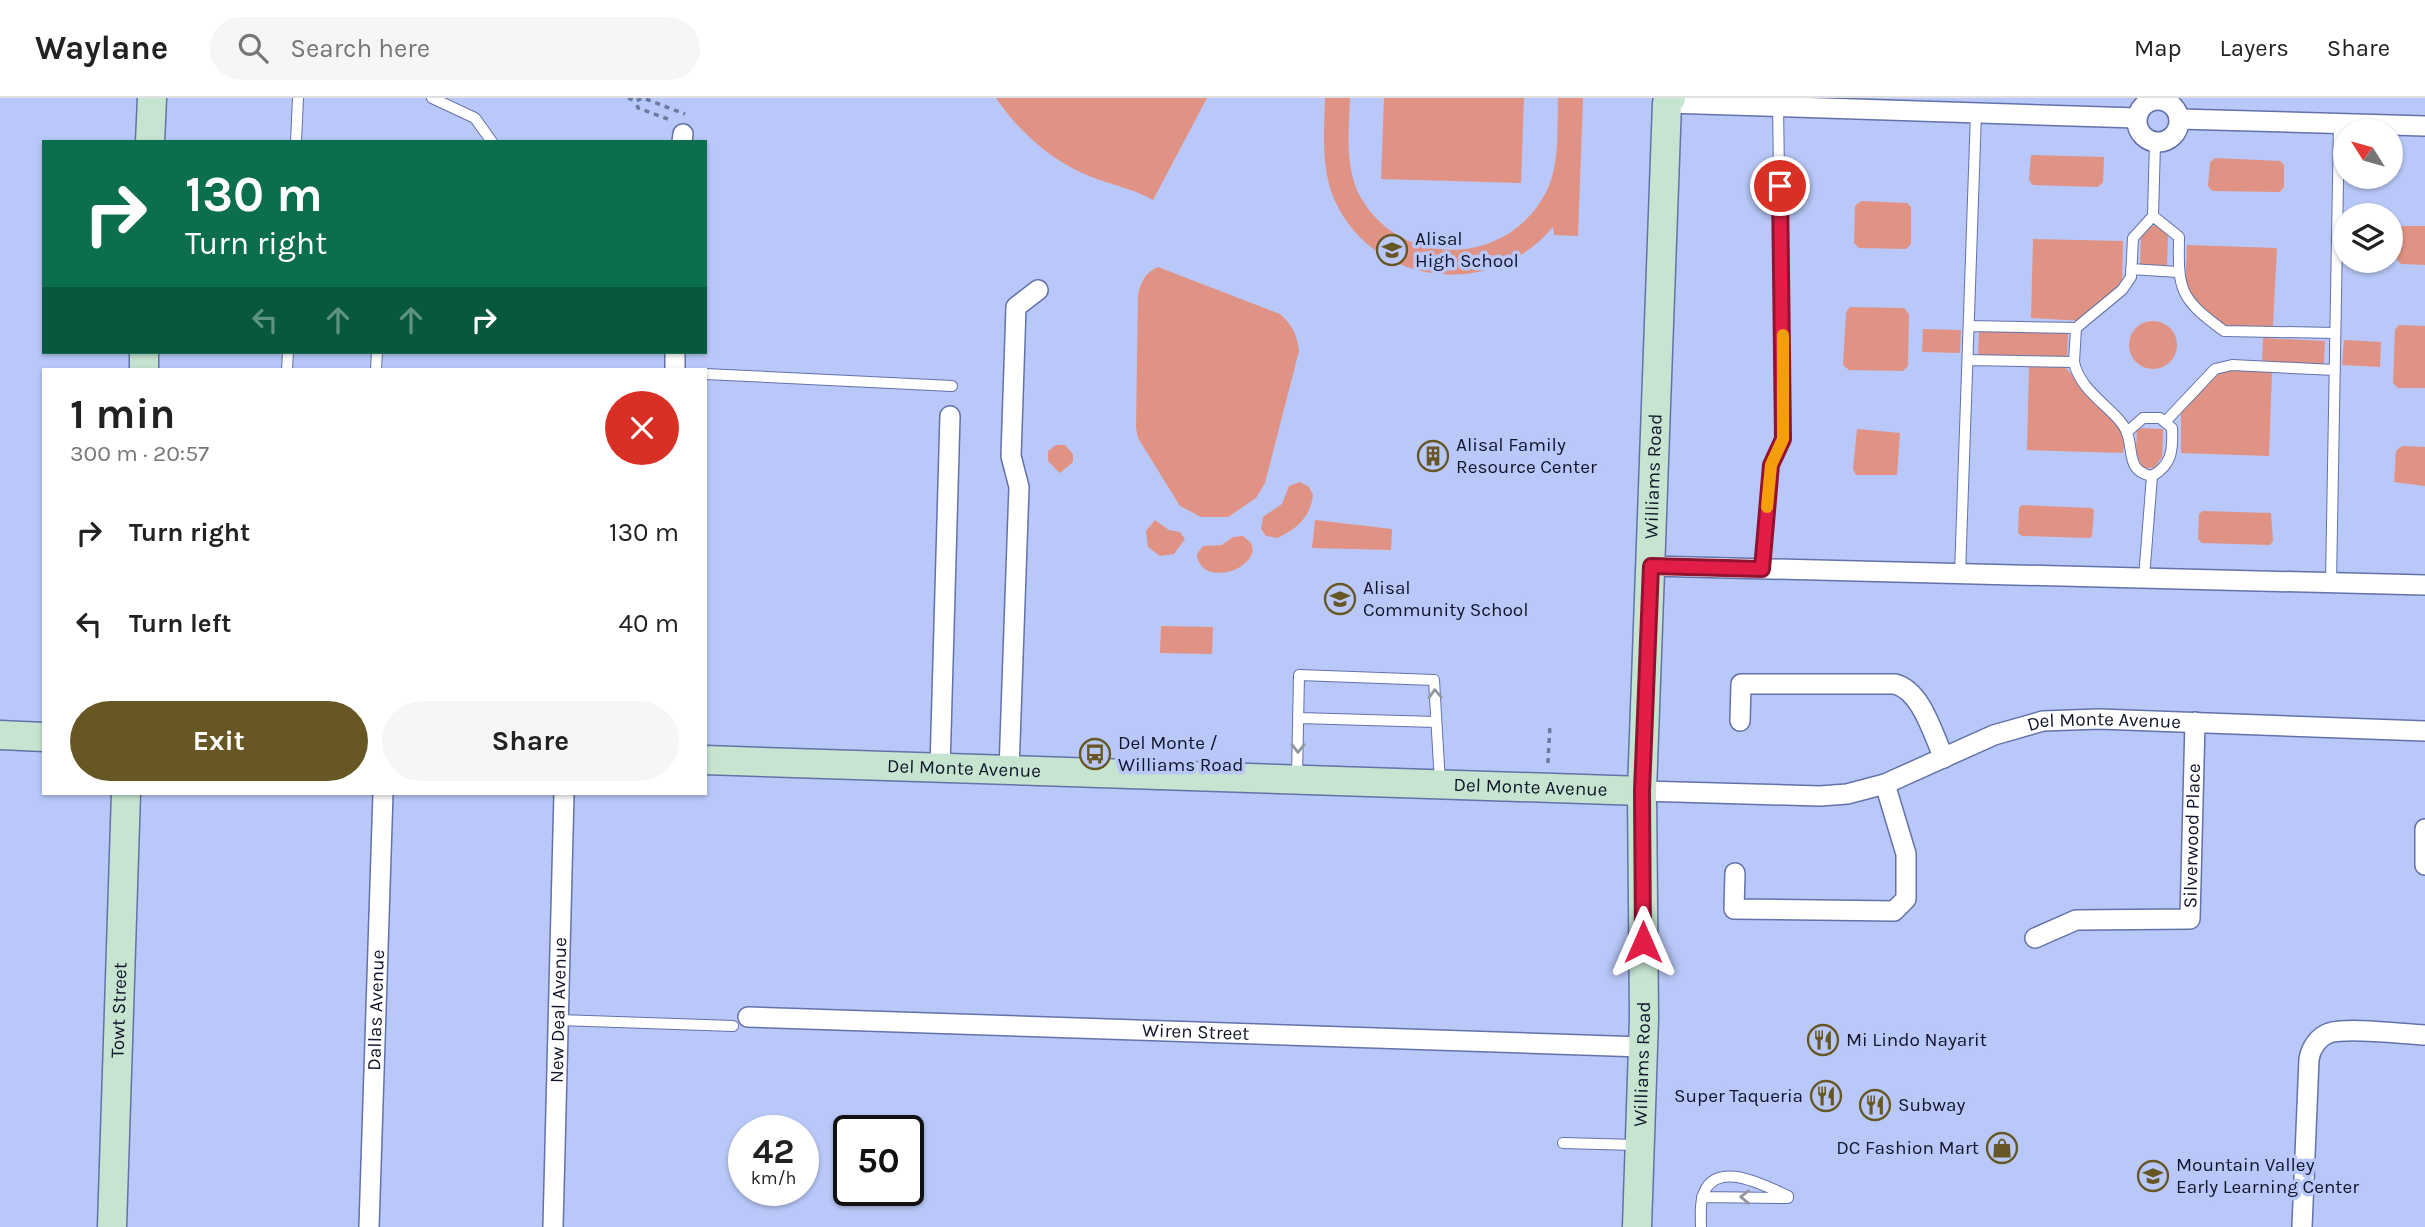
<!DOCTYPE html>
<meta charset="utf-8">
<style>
body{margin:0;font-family:Karla,sans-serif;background:#f6f6f6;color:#222;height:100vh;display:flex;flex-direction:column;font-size:26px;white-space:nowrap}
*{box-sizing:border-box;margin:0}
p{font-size:23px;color:#767676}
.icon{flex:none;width:38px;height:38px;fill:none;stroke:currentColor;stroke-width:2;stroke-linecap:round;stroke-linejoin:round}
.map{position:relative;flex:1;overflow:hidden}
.drawer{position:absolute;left:42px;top:270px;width:665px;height:427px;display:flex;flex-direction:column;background:#fff;border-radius:0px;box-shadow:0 2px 5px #0004}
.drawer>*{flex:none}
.hud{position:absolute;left:42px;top:42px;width:665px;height:214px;border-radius:0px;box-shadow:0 2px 5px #0004;background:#0b6e4f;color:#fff;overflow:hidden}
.needle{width:46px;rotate:307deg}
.fabs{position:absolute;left:2333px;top:21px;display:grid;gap:14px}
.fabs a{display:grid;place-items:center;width:70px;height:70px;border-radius:50%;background:#fff;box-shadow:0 2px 5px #0004;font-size:35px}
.speed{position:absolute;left:728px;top:1017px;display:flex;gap:14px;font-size:35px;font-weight:700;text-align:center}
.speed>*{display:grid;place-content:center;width:91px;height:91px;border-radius:50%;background:#fff;box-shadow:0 2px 5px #0004;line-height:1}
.speed small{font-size:18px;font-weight:400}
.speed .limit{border:4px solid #111;border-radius:10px;background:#fff;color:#111}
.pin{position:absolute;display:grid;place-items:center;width:60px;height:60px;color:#fff;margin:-30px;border:4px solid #fff;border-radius:50%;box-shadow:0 2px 7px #0007}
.me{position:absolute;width:77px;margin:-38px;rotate:0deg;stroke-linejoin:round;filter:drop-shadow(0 0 5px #0008)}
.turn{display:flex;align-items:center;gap:24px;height:147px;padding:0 28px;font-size:32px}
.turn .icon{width:91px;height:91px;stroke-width:2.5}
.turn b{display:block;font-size:49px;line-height:60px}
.lanes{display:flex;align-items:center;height:66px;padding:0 28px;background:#0003;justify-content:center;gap:35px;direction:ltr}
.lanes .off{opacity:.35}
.round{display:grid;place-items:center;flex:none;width:74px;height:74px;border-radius:37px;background:#f6f6f6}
.summary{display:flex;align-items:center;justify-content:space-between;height:119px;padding:0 28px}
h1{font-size:42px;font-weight:700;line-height:52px}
.cta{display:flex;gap:14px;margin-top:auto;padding:14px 28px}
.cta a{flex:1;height:80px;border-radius:42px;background:#675724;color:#fff;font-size:28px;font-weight:700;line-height:80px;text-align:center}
.cta a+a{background:#f6f6f6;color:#222}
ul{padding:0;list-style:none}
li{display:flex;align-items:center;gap:21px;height:91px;padding:0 28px}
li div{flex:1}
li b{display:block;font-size:26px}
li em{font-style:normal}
header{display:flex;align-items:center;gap:42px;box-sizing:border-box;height:98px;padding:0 35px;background:#fff;border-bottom:2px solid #e0e0e0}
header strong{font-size:33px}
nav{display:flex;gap:38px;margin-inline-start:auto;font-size:24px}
.search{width:490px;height:63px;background:#f6f6f6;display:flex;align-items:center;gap:18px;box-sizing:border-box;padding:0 24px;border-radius:38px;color:#767676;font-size:26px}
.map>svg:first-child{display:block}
</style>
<header>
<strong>Waylane</strong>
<div class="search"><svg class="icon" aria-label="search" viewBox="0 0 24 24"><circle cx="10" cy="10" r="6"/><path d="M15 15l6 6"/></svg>Search here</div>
<nav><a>Map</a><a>Layers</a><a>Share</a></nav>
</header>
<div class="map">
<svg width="2425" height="1129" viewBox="0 0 2425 1129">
<rect width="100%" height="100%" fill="#b9c8f8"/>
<path fill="#e09384" d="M996,0h211l-54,102c-23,-13 -47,-16 -71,-27 -34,-15 -66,-45 -86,-75z
M1325,0h25c-1,33 -6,70 11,100 43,74 152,67 187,-10 12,-27 9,-61 10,-90h25l-5,138 -24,-1 -1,-8c-58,70 -170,62 -214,-18 -19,-34 -15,-73 -14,-111z
M1384,0h140l-3,85 -140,-4z
M2031,57l73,2 -1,25 -5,5 -65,-2 -4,-5z
M2215,60l65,3 4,4v22l-4,5 -68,-1 -4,-5 2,-24z
M1861,103l46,2 4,4v37l-5,5 -47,-1 -5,-5 1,-37z
M2160,127l8,9 -1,32 -27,-1 1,-31 9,-8z
M2402,128h23v39l-24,-1 -4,-4 1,-29z
M2033,141l90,2 -1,45 -39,35 -52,-3z
M2187,147l90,3 -4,78h-53l-35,-37z
M1158,169l122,47c12,11 17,20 19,37l-34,132 -9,15 -28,19h-27l-21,-11 -42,-68 -2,-10 2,-133c3,-14 7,-22 20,-28z
M1850,209l54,1 5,6 -1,52 -5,5 -54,-1 -6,-5 3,-53z
M2129 247a24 24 0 1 1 48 0a24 24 0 1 1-48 0Z
M2399,227l26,1v62h-27l-5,-5 2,-53z
M1923,231l38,1 -1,23 -38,-1z
M1979,233l89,2 -1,25 -89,-2z
M2263,240l62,3 -1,21 -3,4 -59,-2z
M2344,242l37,2 -1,25 -38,-2z
M2029,267l35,1 61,69 -2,18 -96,-3z
M2223,272l49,2 -3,84 -88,-3v-44z
M2137,330l26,1 -1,28 -8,11h-11l-7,-14z
M1857,331l43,4 -3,42h-41l-3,-6z
M1056,347h9l8,9v8l-13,11 -12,-12v-10z
M2402,348l23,1v39l-31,-4 2,-31z
M1300,384l9,5 4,8c-3,23 -16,34 -36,43l-11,-2 -5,-7 2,-12 19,-13 7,-18z
M2022,407l69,3 3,2 -2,26 -2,2 -68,-2 -4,-3 1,-25z
M2203,413l68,2 2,28 -3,4 -68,-2 -4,-4 1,-25z
M1155,422l14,10 11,2 5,7 -11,15 -14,2 -12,-9 -2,-16z
M1315,422l77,9 -1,21 -79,-2z
M1243,438l8,7 2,7c-5,25 -54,34 -56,4l6,-8 19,-1 11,-8z
M1161,528l52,1 -1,27 -52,-1z"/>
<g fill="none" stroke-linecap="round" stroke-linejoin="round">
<g stroke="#6372a8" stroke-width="12">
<path id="lane" d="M432,0l43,20 17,24
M296,44l2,-44
M2153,118l26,21c-1,53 0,61 45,94l111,2
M2131,171l47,3
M1970,228l106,2 46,-38 9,-13 2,-39 20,-22 2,-73
M1969,262l105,2c6,32 46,49 53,71 7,19 -1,38 25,43 20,-11 21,-26 20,-48l-12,-10h-17l-16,14
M2074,264l2,-34
M287,271l1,-17
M376,271l1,-17
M705,276l247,12
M2165,324l50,-53 17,-4 103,5
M1762,471l9,-104 12,-26 -5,-333
M1960,476l16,-461
M2144,480l8,-102
M2331,485l8,-459
M1299,620l137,4
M1297,678l2,-101 135,5 6,103
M559,922l174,6
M1563,1045l73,2
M1702,1099l86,1
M1701,1129c0,-9 -1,-19 1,-28 10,-43 63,-13 86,-3"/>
</g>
<g stroke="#6372a8" stroke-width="22">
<g id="street">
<circle cx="2158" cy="23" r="21"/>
<path d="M1667,5l470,15"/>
<path d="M2179,21l246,7"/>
<path d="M682,44l1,-8"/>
<path d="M675,271v-17"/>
<path d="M1651,468l774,19"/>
<path d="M1740,623l1,-37h154c27,7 38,51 49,74"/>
<path d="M940,670l10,-352"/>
<path d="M1009,672l10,-283 -8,-31 5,-149 22,-17"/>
<path id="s1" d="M1642,693l178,5 27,-2 38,-10 109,-49 49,-14 56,-2 326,12"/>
<path d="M2425,731v36"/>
<path d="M1735,775l-1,36 160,2 12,-12v-45l-21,-70"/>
<path id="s2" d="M2035,840l41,-18 114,-1 5,-197"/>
<path id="s3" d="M748,919l894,30"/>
<path id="s4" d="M369,1129l14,-434"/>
<path id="s5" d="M553,1129l11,-434"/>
<path d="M2302,1129l7,-168c2,-11 9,-22 20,-26 19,-6 74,1 96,2"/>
</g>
</g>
<g stroke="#6372a8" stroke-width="31">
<g id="secondary">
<path d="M150,44l2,-44"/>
<path d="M144,271v-17"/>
<path d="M0,637l44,2"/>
<path id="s6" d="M705,662l937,31"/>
<path id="s7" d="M112,1129l14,-434"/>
<path id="s8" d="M1637,1129l7,-209 -2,-227 25,-688 4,-5"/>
</g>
</g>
<path stroke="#6e799d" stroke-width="3.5" stroke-dasharray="5 5" stroke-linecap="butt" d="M628,0l8,3
M668,21l-30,-11 -2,-7 7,-3 42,16
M1548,665l2,-39"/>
<use href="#lane" stroke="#fff" stroke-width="10"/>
<use href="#street" stroke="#fff" stroke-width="19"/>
<use href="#secondary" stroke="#c6e4d0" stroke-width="28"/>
</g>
<defs><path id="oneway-chevron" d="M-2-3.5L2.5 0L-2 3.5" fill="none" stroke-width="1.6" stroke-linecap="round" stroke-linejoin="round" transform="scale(1.75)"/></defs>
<g stroke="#93969f">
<use href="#oneway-chevron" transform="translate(1435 596) rotate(-93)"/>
<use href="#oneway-chevron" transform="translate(1298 650) rotate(91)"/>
<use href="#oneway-chevron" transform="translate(1745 1099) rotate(-179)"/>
</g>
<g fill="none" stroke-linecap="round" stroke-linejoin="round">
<g stroke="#92132f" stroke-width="18">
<path id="route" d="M1643,844l-1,-151 9,-225 111,3 9,-104 12,-26 -3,-253"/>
</g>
<use href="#route" stroke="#e11d48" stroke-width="12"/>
<path stroke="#f59e0b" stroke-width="12" d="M1767,409l4,-42 12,-26v-104"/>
</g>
<defs>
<g id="school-ring" transform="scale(1.575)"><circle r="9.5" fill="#b9c8f8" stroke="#675724" stroke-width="1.5"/><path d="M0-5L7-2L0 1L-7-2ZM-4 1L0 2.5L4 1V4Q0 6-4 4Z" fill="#675724"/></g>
<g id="building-ring" transform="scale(1.575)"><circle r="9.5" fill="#b9c8f8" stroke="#675724" stroke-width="1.5"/><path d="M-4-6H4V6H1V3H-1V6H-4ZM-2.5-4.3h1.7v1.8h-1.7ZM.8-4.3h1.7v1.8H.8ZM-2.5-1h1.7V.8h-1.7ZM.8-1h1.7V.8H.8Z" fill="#675724"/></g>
<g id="bus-ring" transform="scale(1.575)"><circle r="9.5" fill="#b9c8f8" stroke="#675724" stroke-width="1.5"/><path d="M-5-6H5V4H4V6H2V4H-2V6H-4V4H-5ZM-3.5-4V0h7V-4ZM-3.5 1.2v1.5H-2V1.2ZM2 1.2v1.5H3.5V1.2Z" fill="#675724"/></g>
<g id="restaurant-ring" transform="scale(1.575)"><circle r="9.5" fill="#b9c8f8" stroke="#675724" stroke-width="1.5"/><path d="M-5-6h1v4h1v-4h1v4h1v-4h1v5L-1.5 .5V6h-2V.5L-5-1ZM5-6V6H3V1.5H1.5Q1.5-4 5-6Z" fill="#675724"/></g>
<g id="shop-ring" transform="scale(1.575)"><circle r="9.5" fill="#b9c8f8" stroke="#675724" stroke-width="1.5"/><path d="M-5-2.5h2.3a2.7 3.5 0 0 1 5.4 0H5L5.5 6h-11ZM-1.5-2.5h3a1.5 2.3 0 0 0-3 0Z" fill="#675724"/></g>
</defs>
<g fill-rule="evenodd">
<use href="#school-ring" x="1392" y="152"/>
<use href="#building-ring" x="1433" y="358"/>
<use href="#school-ring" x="1340" y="501"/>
<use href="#bus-ring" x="1095" y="656"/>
<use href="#restaurant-ring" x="1823" y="942"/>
<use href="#restaurant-ring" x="1826" y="998"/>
<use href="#restaurant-ring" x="1875" y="1007"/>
<use href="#shop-ring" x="2002" y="1050"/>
<use href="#school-ring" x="2153" y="1078"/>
</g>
<g text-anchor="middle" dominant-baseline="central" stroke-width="7" stroke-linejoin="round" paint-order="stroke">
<g font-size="19" fill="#10152a" stroke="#b9c8f8" text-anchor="start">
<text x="1415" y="141">Alisal<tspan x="1415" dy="22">High School</tspan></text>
<text x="1456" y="347">Alisal Family<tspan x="1456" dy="22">Resource Center</tspan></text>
<text x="1363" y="490">Alisal<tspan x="1363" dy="22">Community School</tspan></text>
<text x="1118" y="645">Del Monte /<tspan x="1118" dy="22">Williams Road</tspan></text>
<text x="1846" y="942">Mi Lindo Nayarit</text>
<text x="1803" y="998" text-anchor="end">Super Taqueria</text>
<text x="1898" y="1007">Subway</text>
<text x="1979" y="1050" text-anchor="end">DC Fashion Mart</text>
<text x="2176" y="1067">Mountain Valley<tspan x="2176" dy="22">Early Learning Center</tspan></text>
</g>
<g font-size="19" fill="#10152a" stroke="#b9c8f8">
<text stroke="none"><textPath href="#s8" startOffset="751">Williams Road</textPath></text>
<text stroke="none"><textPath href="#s1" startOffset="476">Del Monte Avenue</textPath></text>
<text stroke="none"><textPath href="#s6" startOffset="259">Del Monte Avenue</textPath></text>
<text stroke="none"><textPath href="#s6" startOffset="826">Del Monte Avenue</textPath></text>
<text stroke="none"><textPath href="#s2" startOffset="242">Silverwood Place</textPath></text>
<text stroke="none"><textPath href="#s7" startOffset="217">Towt Street</textPath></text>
<text stroke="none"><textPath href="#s4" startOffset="217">Dallas Avenue</textPath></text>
<text stroke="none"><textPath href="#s5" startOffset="217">New Deal Avenue</textPath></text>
<text stroke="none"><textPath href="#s3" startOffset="448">Wiren Street</textPath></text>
<text stroke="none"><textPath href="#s8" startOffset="163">Williams Road</textPath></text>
</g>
</g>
</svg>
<div class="fabs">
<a><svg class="needle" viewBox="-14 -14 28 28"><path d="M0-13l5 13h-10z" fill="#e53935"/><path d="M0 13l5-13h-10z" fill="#767676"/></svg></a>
<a><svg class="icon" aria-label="layers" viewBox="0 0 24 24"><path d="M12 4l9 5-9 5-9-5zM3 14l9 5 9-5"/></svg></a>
</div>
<div class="speed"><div>42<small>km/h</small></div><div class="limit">50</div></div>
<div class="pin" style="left:1780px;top:88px;background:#d93025"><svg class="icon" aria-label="arrive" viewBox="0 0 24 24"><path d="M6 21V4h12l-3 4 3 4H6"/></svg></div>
<svg class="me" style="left:1643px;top:844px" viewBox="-20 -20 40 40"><path d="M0-17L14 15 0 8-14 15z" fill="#e11d48" stroke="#fff" stroke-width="4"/></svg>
<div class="hud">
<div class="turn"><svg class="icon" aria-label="right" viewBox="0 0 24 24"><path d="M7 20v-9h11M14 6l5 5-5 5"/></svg><div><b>130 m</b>Turn right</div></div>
<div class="lanes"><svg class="icon off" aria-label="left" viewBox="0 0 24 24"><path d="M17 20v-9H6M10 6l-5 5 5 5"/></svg><svg class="icon off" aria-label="ahead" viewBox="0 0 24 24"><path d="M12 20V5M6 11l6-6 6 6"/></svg><svg class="icon off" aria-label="ahead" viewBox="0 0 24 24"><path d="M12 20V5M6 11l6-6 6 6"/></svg><svg class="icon" aria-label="right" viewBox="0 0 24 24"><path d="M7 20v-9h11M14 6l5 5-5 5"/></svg></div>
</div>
<section class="drawer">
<div class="summary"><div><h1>1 min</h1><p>300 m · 20:57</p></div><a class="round" style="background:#d93025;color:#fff"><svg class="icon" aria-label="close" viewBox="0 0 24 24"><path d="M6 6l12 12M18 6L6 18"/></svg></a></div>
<ul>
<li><svg class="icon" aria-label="right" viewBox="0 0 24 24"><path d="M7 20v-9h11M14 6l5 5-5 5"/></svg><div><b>Turn right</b></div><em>130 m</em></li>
<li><svg class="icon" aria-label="left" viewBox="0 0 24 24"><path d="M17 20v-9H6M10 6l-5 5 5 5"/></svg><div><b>Turn left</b></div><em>40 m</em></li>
</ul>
<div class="cta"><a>Exit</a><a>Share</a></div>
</section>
</div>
